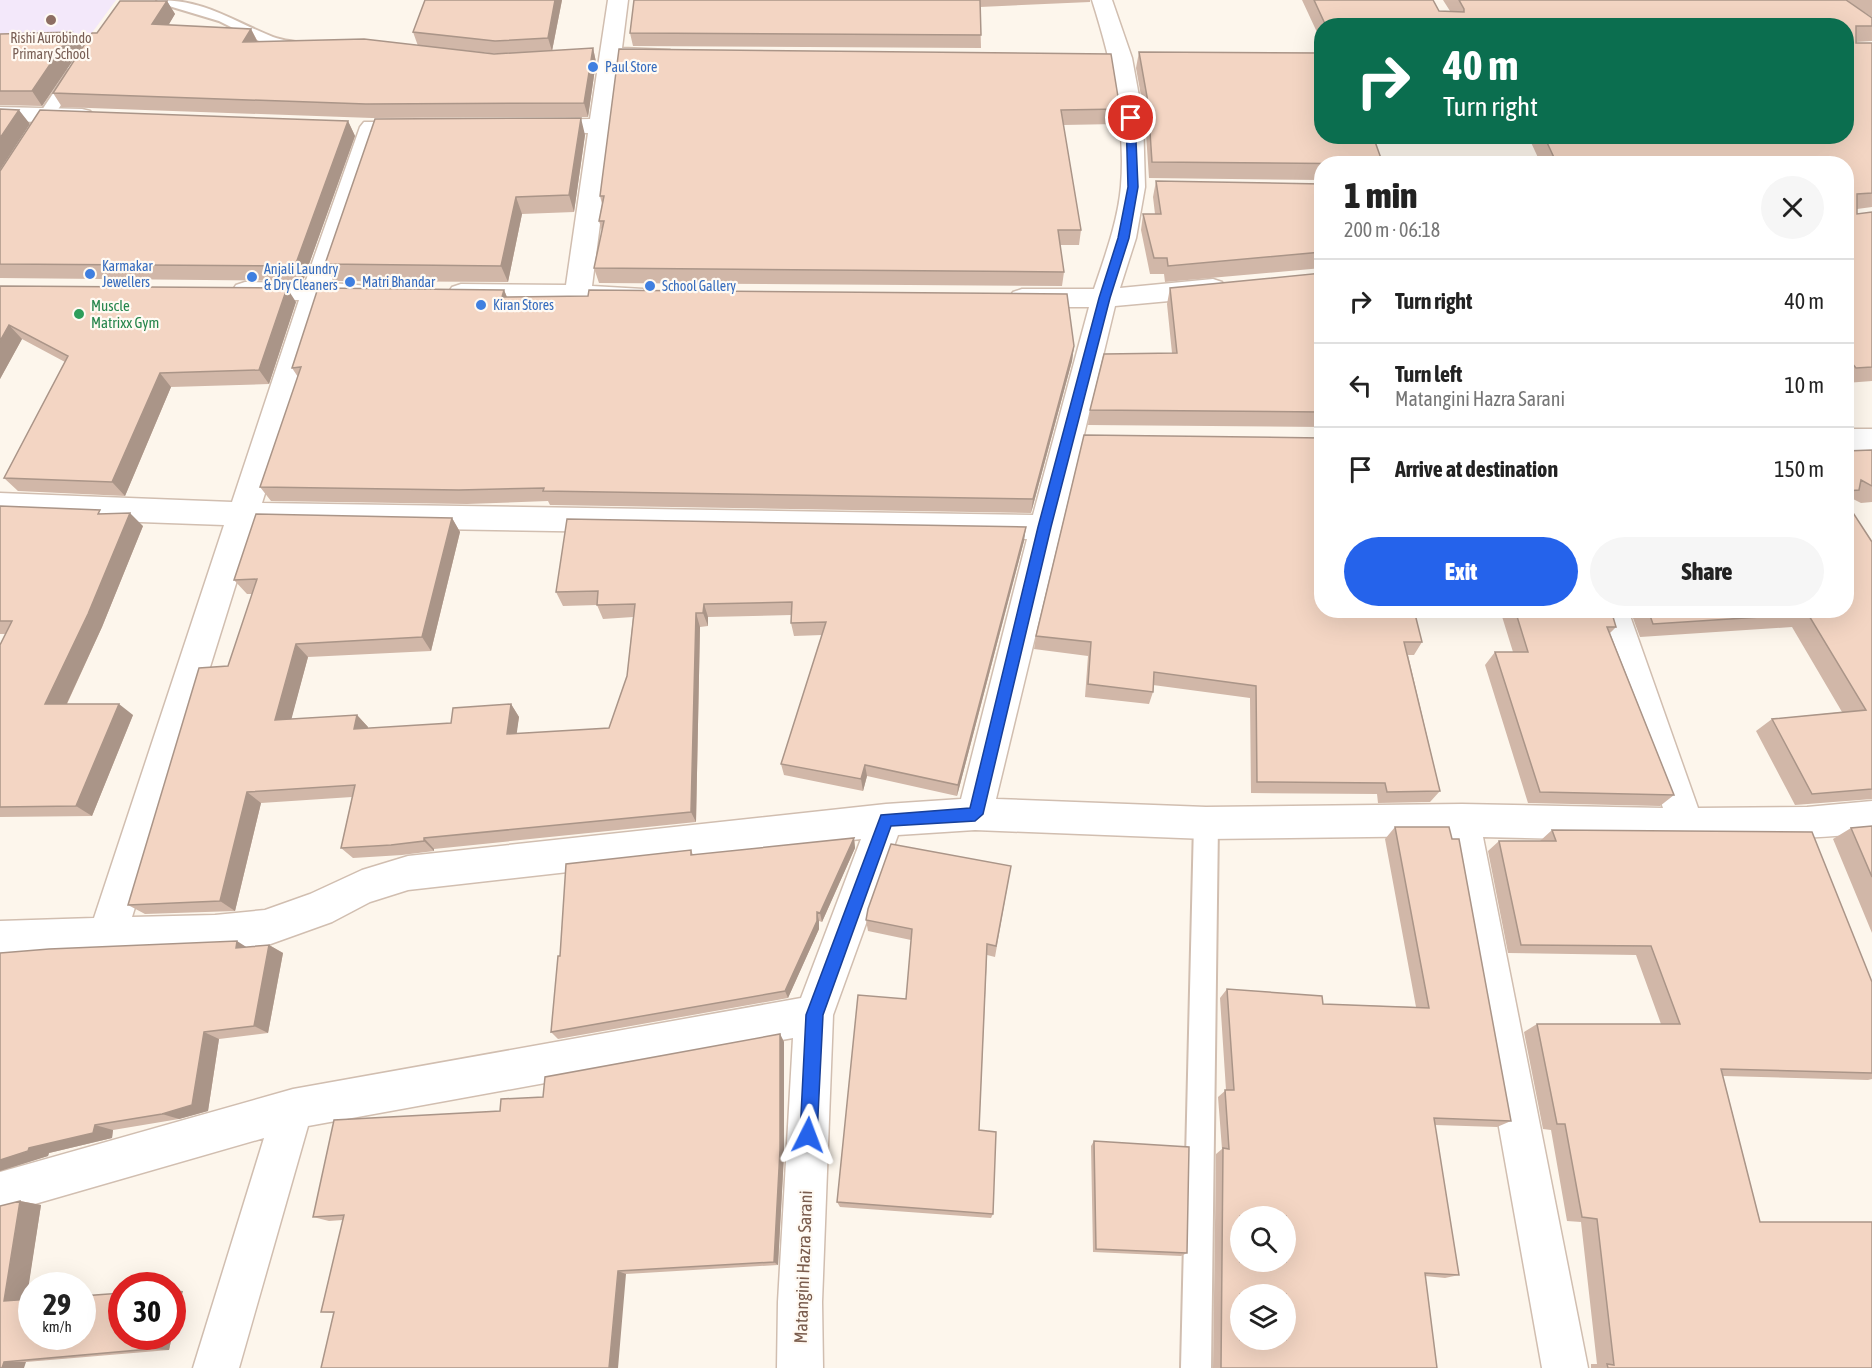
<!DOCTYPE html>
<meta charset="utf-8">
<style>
body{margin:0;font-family:"Asap Condensed",sans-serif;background:#f6f6f6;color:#222;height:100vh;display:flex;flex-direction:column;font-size:22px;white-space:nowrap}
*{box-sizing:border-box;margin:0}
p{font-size:20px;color:#767676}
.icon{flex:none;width:33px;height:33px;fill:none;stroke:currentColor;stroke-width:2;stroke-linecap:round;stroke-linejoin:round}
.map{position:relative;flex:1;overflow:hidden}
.sheet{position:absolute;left:1314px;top:156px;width:540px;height:462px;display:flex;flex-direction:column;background:#fff;border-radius:24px;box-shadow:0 6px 24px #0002}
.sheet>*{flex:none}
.top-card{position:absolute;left:1314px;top:18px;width:540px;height:126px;border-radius:24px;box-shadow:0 6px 24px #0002;background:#0b6e4f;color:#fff;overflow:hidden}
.controls{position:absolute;left:1230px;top:1206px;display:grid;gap:12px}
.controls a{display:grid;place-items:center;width:66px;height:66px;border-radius:50%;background:#fff;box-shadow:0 6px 24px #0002;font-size:30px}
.speed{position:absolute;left:18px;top:1272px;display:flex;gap:12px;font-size:30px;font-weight:700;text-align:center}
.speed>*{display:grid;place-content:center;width:78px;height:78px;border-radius:50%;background:#fff;box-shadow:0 6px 24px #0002;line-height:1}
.speed small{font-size:15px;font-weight:400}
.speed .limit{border:9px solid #d22;background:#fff;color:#111}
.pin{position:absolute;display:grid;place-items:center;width:51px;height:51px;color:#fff;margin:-26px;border:3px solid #fff;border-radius:50%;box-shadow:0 2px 6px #0007}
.me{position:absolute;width:66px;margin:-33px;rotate:3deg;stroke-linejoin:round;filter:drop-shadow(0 0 4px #0008)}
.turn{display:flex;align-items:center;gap:21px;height:126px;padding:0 30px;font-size:27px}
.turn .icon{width:78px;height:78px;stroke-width:2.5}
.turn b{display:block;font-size:42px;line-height:51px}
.round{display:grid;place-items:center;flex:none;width:63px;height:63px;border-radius:32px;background:#f6f6f6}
.overview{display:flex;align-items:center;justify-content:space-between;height:102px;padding:0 30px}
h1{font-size:36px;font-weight:800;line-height:45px}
.primary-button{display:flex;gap:12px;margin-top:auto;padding:12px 30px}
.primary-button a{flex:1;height:69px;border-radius:36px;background:#2563eb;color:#fff;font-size:24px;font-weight:800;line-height:69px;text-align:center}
.primary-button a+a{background:#f6f6f6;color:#222}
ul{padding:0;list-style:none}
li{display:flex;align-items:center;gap:18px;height:84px;padding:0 30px;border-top:2px solid #e0e0e0}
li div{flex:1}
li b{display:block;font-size:22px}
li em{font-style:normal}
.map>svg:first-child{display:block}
</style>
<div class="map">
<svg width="1872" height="1368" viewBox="0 0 1872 1368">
<rect width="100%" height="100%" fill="#fdf6ec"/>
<path fill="#f3e8fa" d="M0,0h116l-30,41 -86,1z"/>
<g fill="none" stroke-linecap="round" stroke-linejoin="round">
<g stroke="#d1beb0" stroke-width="4">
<path id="lane" d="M157,0c49,0 73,20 116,37 10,4 22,4 32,7l2,3 -7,4 -35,-7 -46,-23 -60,-18z
M73,69l8,5 -75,116 -6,1v-18l68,-102z
M1206,812l9,3 3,8 -7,545h-30l13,-545 3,-8z"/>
</g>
<g stroke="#d1beb0" stroke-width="3">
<path id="street" d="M608,0h20l-6,48 48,2 3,5 -3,5 -49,2 -29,224 51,3 4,6 -4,6 -9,3 -173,-2 -9,-3 -4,-6 4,-6 9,-3 105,1 22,-152 -57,-1 -4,-5 4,-5 8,-2 51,-1z
M1092,0h20l20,58 11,60 2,69 -9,51 -16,50 93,-9 9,3 4,6 -4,6 -9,3 -98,9 -119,493 210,8 256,-3 201,4 -67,-198h32l70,198 109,-1 65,-6v32c-129,12 -259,7 -389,4l105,531h-46l-95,-532 -241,3 -231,-9 -77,5 -65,180 -11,287 1,66h-46l1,-66 15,-264 -485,88 -69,242h-46l71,-230 -264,76v-42l293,-83 508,-91 60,-159 -453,51 -38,12 -38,20 -67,24 -50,5 -215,6v-36l94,-3 130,-393 -224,-8v-24l232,9 67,-202h-54l-9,-3 -4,-6 4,-6 9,-3 60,1 55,-156 4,-5h16l4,5 -53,156 39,3 4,6 -4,6 -9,3h-36l-63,202 771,12 56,-208h-67l-9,-3 -4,-6 4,-6 9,-3h72c11,-33 24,-68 27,-103 5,-64 -10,-126 -29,-186zM254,526l773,13 -66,260 -75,5 -478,52 -46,14 -52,24 -45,16 -50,5 -83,2z
M0,107l82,2 8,2 4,5 -4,5 -8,2 -82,-2z
M1846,429h26v22h-26z"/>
</g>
<use href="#lane" fill="#fff" fill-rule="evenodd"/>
<use href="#street" fill="#fff" fill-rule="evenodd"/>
</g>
<path fill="#d1b7a8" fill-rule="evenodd" d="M562,0l-10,51 41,-3 3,14 -8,55 -216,1 -310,-11 -9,-14 44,-60 70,-32 8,13 -7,11 83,4 7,13 160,4 -5,-14zM419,46l80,8h-5z
M634,0h456v2l-110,5 1,41 -348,-2 -3,-13z
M1302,0h131l6,11h11l-7,-11h429v17l-14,-9 14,10v23l-16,1v1h16v164l-15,2v5l15,-2v169l-26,2v-219h-305l-13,-28h318v-110h-524v17z
M0,34l82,13 -40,59 -42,-1z
M619,49l501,60 -3,15 -54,1 18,105 -2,15h-19l4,27 -2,14 -463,-3 -5,-15 8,-37 -3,-10 3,-17 -2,-8z
M1139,52l183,112v16l-173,-2 -4,-60 -9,-50z
M348,121l7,15 -52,145 -303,-3v-107z
M585,135l-11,77 -52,2 -14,68 -174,-1 -9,-17z
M1156,181l166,3v84l-157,14 -1,-8h-14l-9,-44 2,-16h12l-2,-17z
M1322,273v154l-234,-2 2,-15 82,-57 -5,-49 3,-16z
M0,286l296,16 -27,82 -98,3 -46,109 -107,-5 -14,-13 61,-116 -43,-23 -22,40z
M504,290l3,7 567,49 -2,15 -41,152 -481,-8 -2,-4 -81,3 -196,-3 -11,-14 38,-110 -6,-9z
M1872,450v52l-11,1 -10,-5 -5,4v-51z
M0,506l104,8 39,12 -41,101 -35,77 66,11 -41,101 -92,1v-172l6,-11h-6z
M452,518l8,14 -29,119 -123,6 -17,62 66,-4 11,12v2l83,-6 60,-19 8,13 -3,17 93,-6 18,-52 6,-59 -30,2 -6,-14 -34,1 -7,-14 468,-51 -67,255 -90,-20 -4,15 -79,-16 -3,-11 41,-129 -28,1 -3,-13v-8l-83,2v9l-8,1 -4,195 -262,27v2l-32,4 -49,3 -12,-10 11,-51 -91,6 -26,108 -90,3 -17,-9 100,-239 25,-72h-6l-13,-14z
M1872,542v257l-77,6 -39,-74 16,-12 70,-7 -50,-85 -152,10 -10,-27h216z
M1500,610h111l5,17 -6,6 64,162 -14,11 -132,-3 -43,-138 10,-13h18z
M1036,636l386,6 -8,13h-6l32,136 -10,11 -52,1 -1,-9 -126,-1 -1,-95 -97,-13v7l-4,12 -64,-7 3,-41 -54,-7z
M1872,826v107l-39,-94 18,-11z
M1395,827l116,294 -14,6 -62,-2 24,150 -14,3 -20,-2 12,92h-224l3,-214 6,-5 -4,-52 8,-7 -6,-92 7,-9 96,15 93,3 -31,-168z
M1552,830l320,152v97l-4,1 -145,-4 37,146 112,146h-281v-4h6l-16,-142 -14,-1 -16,-91 -8,-1 -19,-97 13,-8h124l-25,-69 -128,-2 -20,-102 11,-10h41z
M854,838l1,10 -33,74 -3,-1v8l-31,69 -230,41 -7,-7 9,-76 131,-106 2,5z
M1011,866l-16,91 -8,-2 -8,175 14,84 -2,4 -151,-11 -3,-5 69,-203 5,-59 -43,-9 -2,-11z
M269,945l14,8 -15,80 -49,6 -11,72 -29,8 -66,11 -1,8 -63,15 -1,3 -48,15 246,-224z
M780,1034l4,8v113l-6,110 -152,9 -292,39 -13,-1 22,-92 -14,1 -16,-4 187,-106 43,-14z
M1094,1141l93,112 -6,3 -88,-4 -2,-106z
M20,1201l21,4 -15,95 96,36h50l-3,14 -143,12 -26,6z"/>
<path fill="#aa9588" d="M555,0h7l-10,51 -4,-13z
M167,1l8,13 -14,24 -9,-14z
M251,29l7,14 -15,-1z
M72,32l10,15 -40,59 -10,-15z
M593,48l3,14 -8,55 -4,-14z
M19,110l11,14 -30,46v-32z
M581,118l4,17 -11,77 -5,-17z
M348,121l7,15 -52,145 -8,-15z
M516,197l6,17 -14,68 -7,-16z
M287,288l9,14 -27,82 -10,-14z
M504,290l6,15 -8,-8z
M9,325l13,14 -22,40v-38z
M1074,346l-2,15 -41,152 2,-14z
M160,373l11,14 -46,109 -13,-14z
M130,513l13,13 -41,101 -41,89 -16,-12z
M452,518l8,14 -29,119 -9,-14z
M1026,527l-2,14 -67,255 1,-11z
M704,604l4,13v9l-5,-13z
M696,613l4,14 -4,195 -5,-10z
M296,644l12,13 -20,75 -13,-12z
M119,704l14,11 -41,101 -16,-10z
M511,704l8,13 -4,29 -8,-12z
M357,715l11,12 -3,14 -11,-12z
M865,765l2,11 -4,15 -2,-12z
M247,792l14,11 -26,108 -15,-10z
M424,838l10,11v2l-10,-10z
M854,838l1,10 -33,74 -2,-9z
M817,912l2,9v8l-31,69 -3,-7z
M237,941l14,9 -15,-2z
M269,945l14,8 -15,80 -14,-7z
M204,1032l15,7 -11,72 -29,8 -17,-5z
M780,1034l4,8v113l-6,110 -4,-3z
M95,1125l18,5 -1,8 -63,15 -1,3 -48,15v-11l29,-12z
M20,1201l21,4 -15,98 -22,-2z
M618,1271l8,3 -8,94h-9z
M172,1290l11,1 -11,44z
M153,1336h19l-3,14 -19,-1z
M4,1362h22l-2,6h-22z"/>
<path fill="#f3d5c3" stroke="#aa9588" stroke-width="1.5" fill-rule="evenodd" d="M425,0h130l-7,38 -53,3 -82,-9z
M634,0h346l1,35 -351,-2z
M1314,0h119l6,11 25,1v-3l-5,-9h387l26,18v8h-16v17h16v150l-15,1v20l15,-2v155l-16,1 -10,-12v-192h-289l-13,-28h302v-110h-520z
M120,1h47l-15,23 99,5 -8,13 121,-3 130,15 99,-6 -9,55 -218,1 -313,-11 39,-60h5z
M72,32l-40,59h-32v-57z
M619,49l492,5 9,55 -59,1 20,120h-23l6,42 -470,-4 10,-47h-5l5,-25h-4z
M1139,52l183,1v83h51l10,28 -231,-2 -4,-60z
M0,109l19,1 -19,28z
M40,110l308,11 -53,145 -295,-2v-93z
M581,118l-12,77 -53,2 -15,69 -176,-2 50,-145z
M1156,181l166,3v68l-154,14 -1,-8h-13l-11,-44h18z
M1322,273v139l-232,-2 14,-56 73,-1 -7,-65z
M0,286l287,2 -28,82 -99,3 -48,109 -108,-4 64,-122 -59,-31 -9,16z
M318,288l186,2 -2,7 86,-1 1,-6 478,4 7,52 -41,153 -490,-8 1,-3 -85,2 -199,-3 41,-120 -9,1z
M1084,435l238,3v172h92l8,32h-18l36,149 -53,1 -2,-9 -128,-1 -1,-96 -102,-14 -1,20 -65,-8 3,-42 -55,-6z
M1872,450v36l-11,-6 -2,10 -13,1v-40z
M1846,502l26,40v247l-60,5 -40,-75 94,-9 -58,-96 -155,10 -5,-14h198z
M0,506l100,4 -2,4 32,-1 -42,101 -43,90h74l-43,102 -76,1v-162l12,-24h-12z
M256,514l196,4 -30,119 -126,7 -21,76 82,-5 -3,14 97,-6 2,-15 58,-4 -4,30 102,-6 18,-52 8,-72 -38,1 1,-14 -42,1 11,-73 459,8 -68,258 -93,-20 -4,14 -80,-15 45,-142 -35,1 1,-21 -88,2 -1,9h-7l-5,199 -267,26v3l-33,4 -50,3 14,-63 -108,7 -27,109 -92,4 71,-237 29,-2 29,-87 -23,1z
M1515,610h96l5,17h-9l67,168 -134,-3 -45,-140h33z
M1872,826v51l-21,-49z
M1395,827h54l3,12h7l52,282 -77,-3 25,157 -34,-2 12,95h-216l2,-220 6,1 -4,-59h9l-7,-101 95,7 1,8 106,4zM1240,1216h46v46h-46zM1240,1294h46v46h-46z
M1552,830l260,2 60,150v91l-151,-4 39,153h112v146h-264l-1,-4 7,1 -17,-146 -15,-2 -17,-93h-8l-20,-100h143l-29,-78 -130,-1 -22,-104h57z
M854,838l-34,75 -3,-1v9l-32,70 -234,41 7,-76h2l6,-92 125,-14v5z
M891,844l120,22 -15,80 -9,-2 -8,186 17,2 -3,82 -156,-12 21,-207 48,4 6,-70 -46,-9 2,-11z
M237,941l-1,7 33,-3 -15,81 -50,6 -12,73 -30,9 -67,11 -2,8 -64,15 -1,3 -28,9v-207l49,-4z
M780,1034v116l-6,112 -156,9 -9,97h-288l13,-56h-13l23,-97 -31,2 21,-97 166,-9 1,-12 42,-2 2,-20z
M1094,1141l95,6 -2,106 -91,-4z
M20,1201l-16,100 28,-2v37h50v-40l40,-3v43h31l-3,13 -146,13 -2,6h-2v-162z"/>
<path fill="#2563eb" stroke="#184099" stroke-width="1.5" d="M1131,115l4,3 3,69 -9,51 -19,60 -59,229 -68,287 -8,7 -84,5 -68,189 -6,120 -3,6 -6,2 -6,-2 -2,-6 6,-120 75,-200 89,-7 68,-281 61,-229 19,-60 10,-51 -2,-69z"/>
<circle fill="#8d6e63" stroke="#fffaf3" stroke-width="2" cx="51" cy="20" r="6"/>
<g fill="#3f7fe0" stroke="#fffaf3" stroke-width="2">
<circle cx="593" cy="67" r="6"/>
<circle cx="90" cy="274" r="6"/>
<circle cx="252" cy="277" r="6"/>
<circle cx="350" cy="282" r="6"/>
<circle cx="650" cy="286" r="6"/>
<circle cx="481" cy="305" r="6"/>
</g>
<circle fill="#2e9e5b" stroke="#fffaf3" stroke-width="2" cx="79" cy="314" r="6"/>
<g text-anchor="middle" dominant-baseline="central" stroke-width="4.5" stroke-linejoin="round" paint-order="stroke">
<g font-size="14" fill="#785e54" stroke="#fffaf3">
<text x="51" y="38">Rishi Aurobindo<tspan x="51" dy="16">Primary School</tspan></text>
</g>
<g font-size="14" fill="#366cbe" stroke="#fffaf3" text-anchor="start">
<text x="605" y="67">Paul Store</text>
<text x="102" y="266">Karmakar<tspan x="102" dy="16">Jewellers</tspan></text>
<text x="264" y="269">Anjali Laundry<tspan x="264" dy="16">&amp; Dry Cleaners</tspan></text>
<text x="362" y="282">Matri Bhandar</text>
<text x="662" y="286">School Gallery</text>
<text x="493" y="305">Kiran Stores</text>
</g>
<g font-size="15" fill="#27864d" stroke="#fffaf3" text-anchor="start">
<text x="91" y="305">Muscle<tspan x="91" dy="17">Matrixx Gym</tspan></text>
</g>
<g font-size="18" fill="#7a5c4d" stroke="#fffaf3">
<text transform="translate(803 1267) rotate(-88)">Matangini Hazra Sarani</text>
</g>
</g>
</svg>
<div class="controls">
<a><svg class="icon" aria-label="search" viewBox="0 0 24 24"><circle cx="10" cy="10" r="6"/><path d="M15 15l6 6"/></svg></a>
<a><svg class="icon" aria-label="layers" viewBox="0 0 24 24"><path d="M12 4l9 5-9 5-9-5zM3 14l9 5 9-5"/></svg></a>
</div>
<div class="speed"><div>29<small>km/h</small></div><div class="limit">30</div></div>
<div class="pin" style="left:1131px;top:118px;background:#d93025"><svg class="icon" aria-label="arrive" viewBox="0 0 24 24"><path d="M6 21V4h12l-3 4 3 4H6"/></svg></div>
<svg class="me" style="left:808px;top:1135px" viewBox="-20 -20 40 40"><path d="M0-17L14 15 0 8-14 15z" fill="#2563eb" stroke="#fff" stroke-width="4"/></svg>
<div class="top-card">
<div class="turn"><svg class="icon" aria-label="right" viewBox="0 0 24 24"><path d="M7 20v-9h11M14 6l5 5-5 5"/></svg><div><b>40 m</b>Turn right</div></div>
</div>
<section class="sheet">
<div class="overview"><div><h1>1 min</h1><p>200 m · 06:18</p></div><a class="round"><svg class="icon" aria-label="close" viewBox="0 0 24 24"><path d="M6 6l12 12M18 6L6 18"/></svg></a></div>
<ul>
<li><svg class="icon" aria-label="right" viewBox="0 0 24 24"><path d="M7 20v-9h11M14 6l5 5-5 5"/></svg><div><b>Turn right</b></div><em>40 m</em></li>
<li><svg class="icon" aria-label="left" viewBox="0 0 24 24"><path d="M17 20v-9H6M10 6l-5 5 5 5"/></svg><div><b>Turn left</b><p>Matangini Hazra Sarani</p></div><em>10 m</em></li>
<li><svg class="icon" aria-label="arrive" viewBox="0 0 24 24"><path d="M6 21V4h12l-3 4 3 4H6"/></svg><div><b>Arrive at destination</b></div><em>150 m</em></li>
</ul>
<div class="primary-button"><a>Exit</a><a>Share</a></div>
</section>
</div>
